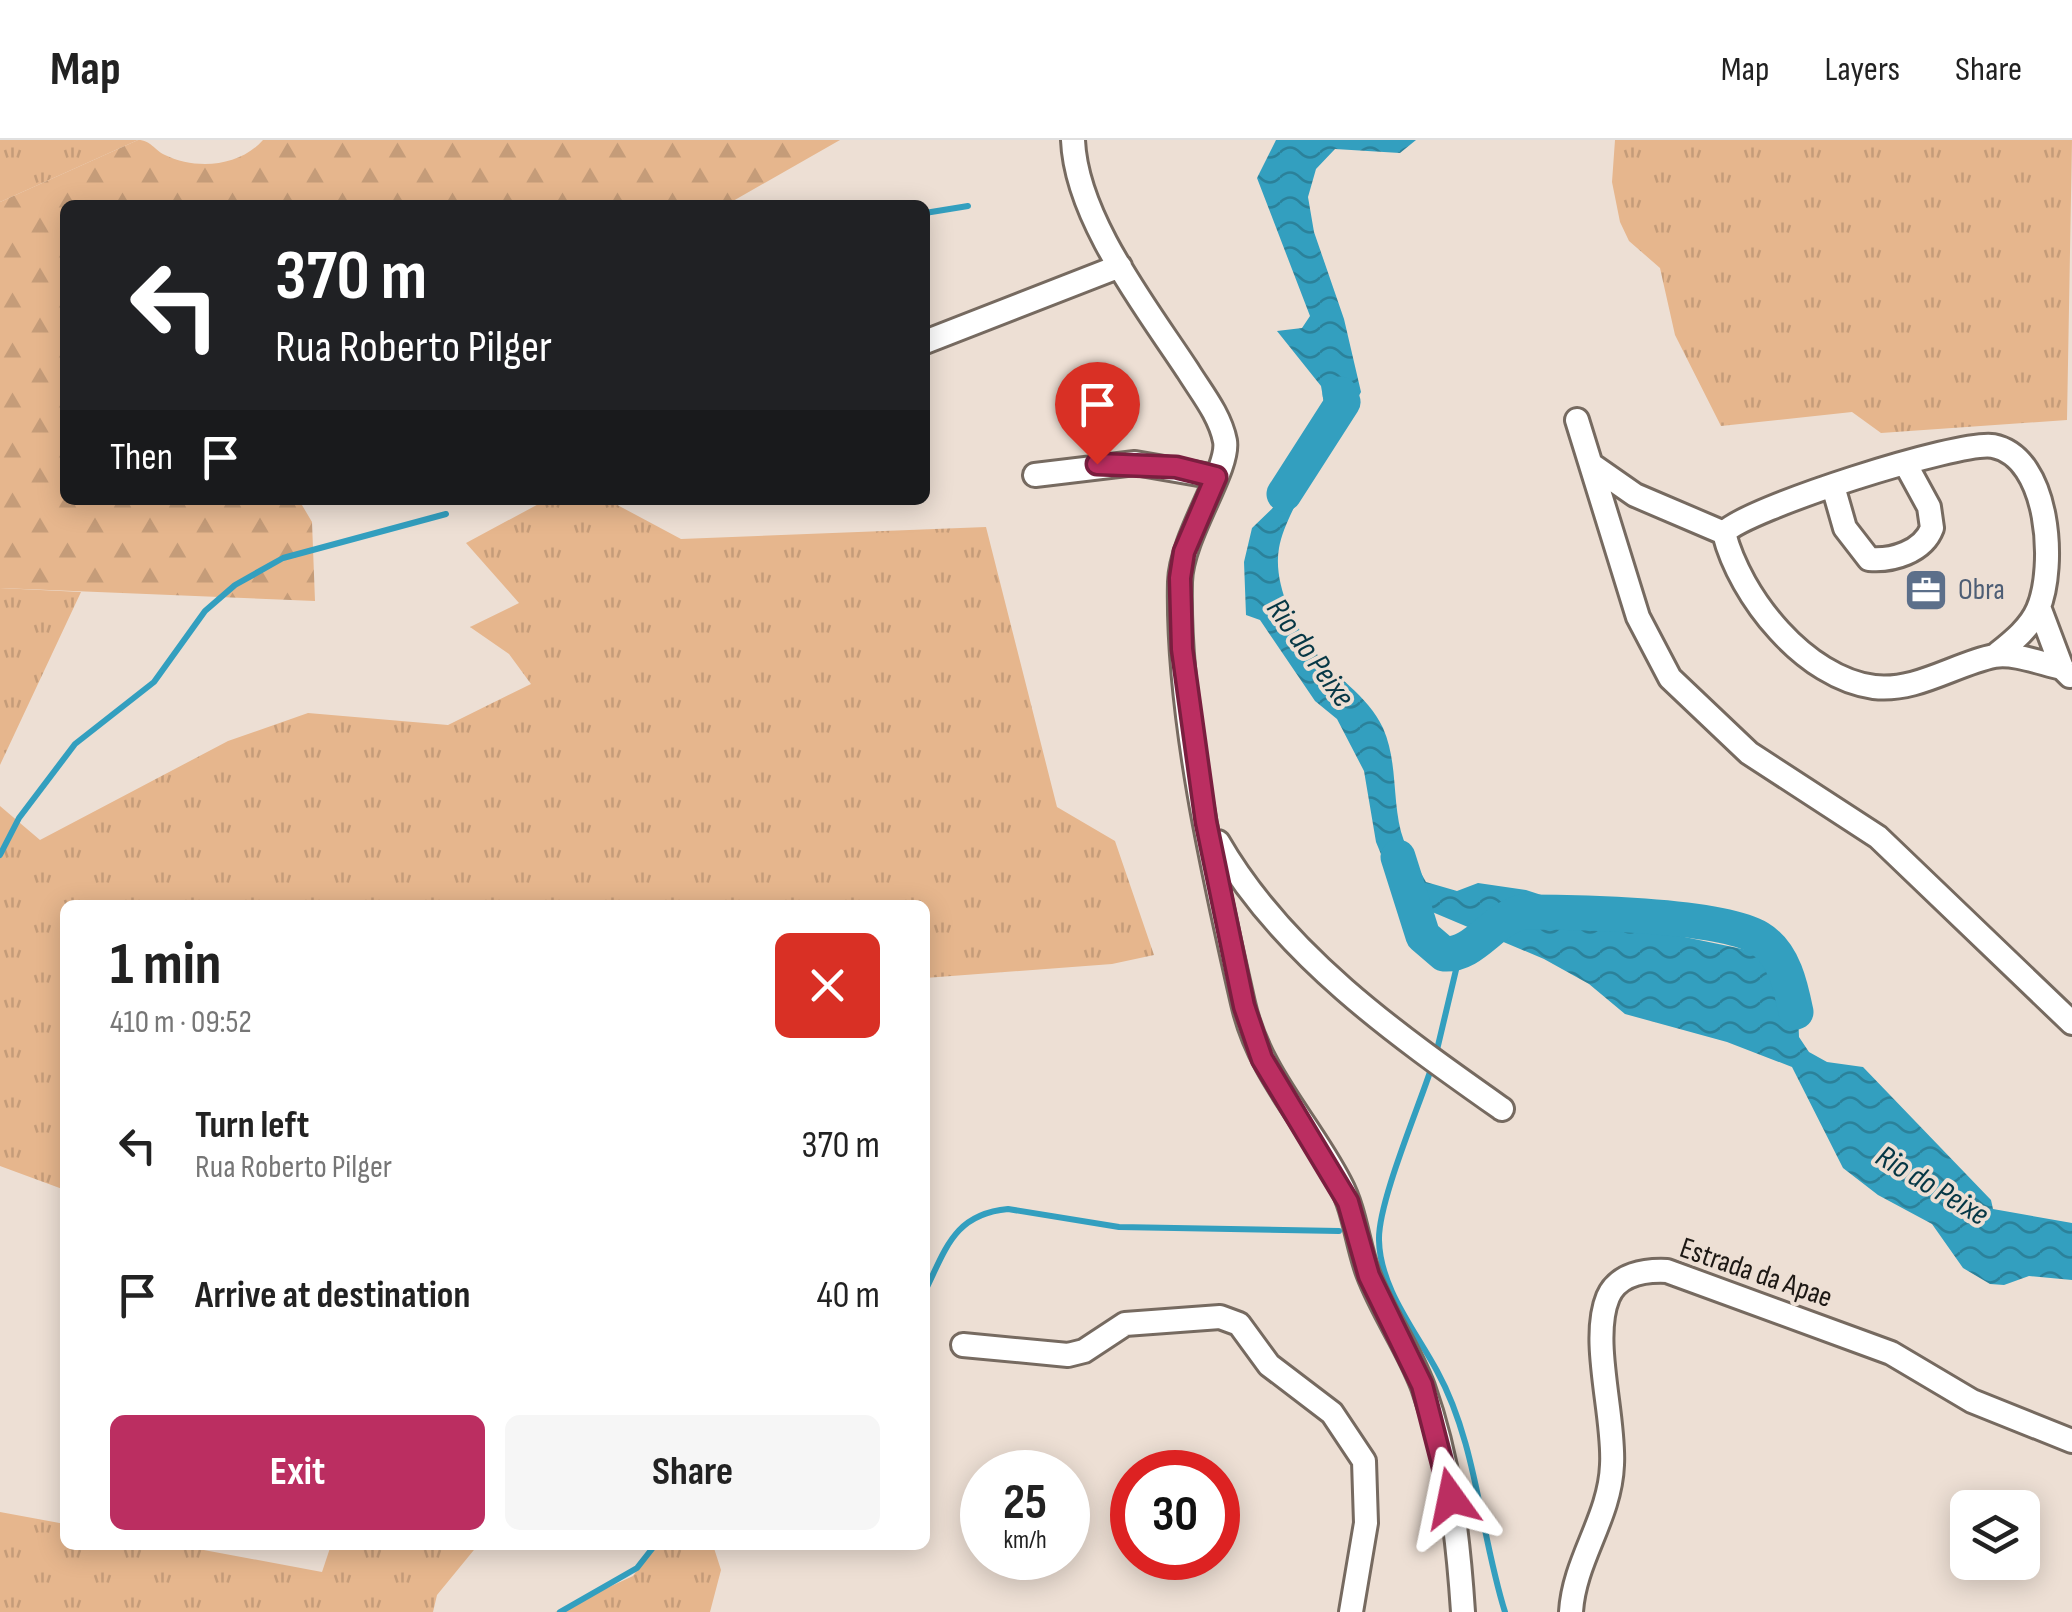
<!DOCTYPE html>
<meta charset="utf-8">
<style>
body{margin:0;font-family:"Sofia Sans Condensed",sans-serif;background:#f6f6f6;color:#222;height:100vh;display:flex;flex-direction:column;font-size:38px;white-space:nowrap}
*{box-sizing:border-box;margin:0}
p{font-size:32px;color:#767676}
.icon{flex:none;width:55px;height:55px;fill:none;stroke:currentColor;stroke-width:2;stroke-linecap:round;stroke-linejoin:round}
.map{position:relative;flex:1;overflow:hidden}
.sheet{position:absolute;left:60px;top:760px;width:870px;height:650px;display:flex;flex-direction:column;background:#fff;border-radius:15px;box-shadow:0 5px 25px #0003}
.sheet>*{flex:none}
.guide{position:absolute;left:60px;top:60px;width:870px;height:305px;border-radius:15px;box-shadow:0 5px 25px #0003;background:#202124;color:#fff;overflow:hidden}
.fabs{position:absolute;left:1950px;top:1350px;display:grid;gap:20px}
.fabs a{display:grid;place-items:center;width:90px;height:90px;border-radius:15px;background:#fff;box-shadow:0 5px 25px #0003;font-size:50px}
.speed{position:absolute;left:960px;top:1310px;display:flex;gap:20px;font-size:50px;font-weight:700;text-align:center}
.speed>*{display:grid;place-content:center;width:130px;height:130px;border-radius:50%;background:#fff;box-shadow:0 5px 25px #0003;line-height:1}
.speed small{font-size:25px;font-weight:400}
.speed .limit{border:15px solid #d22;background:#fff;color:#111}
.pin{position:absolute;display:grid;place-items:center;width:85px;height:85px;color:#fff;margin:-102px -42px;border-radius:50% 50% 50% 0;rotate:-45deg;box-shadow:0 0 10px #0007}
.pin .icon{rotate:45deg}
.me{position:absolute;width:110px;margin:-55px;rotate:348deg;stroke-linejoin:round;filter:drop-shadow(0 0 8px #0008)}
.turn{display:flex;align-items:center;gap:35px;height:210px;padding:0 50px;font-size:45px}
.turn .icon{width:130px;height:130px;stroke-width:2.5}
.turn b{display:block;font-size:70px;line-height:85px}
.then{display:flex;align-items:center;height:95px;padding:0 50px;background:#0003;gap:20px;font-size:38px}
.round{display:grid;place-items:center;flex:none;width:105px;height:105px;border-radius:15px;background:#f6f6f6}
.head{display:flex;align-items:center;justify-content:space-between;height:170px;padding:0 50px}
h1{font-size:60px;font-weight:700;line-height:75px}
.cta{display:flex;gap:20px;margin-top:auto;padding:20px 50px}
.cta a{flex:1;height:115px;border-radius:15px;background:#bb2e61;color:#fff;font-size:40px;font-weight:700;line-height:115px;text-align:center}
.cta a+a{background:#f6f6f6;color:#222}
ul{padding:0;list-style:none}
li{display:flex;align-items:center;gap:30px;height:150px;padding:0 50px}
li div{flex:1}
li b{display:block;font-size:38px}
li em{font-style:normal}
header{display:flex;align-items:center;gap:60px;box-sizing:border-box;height:140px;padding:0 50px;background:#fff;border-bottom:2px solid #e0e0e0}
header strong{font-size:48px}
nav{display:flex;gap:55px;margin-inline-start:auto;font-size:35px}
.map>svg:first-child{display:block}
</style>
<header>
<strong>Map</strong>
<nav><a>Map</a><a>Layers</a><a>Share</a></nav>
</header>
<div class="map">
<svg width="2072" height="1472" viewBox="0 0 2072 1472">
<defs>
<pattern id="grass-tufts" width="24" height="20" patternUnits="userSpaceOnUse" patternTransform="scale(2.5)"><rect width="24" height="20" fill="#e6b68d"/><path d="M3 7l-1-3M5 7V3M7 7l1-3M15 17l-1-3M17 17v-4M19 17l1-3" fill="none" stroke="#c59c79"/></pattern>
<pattern id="forest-firs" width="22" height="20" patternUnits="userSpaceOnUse" patternTransform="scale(2.5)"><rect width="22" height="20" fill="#e6b68d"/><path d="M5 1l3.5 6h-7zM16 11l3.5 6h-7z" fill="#c59c79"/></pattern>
<pattern id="water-waves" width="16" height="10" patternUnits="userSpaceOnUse" patternTransform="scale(2.5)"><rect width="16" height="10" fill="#339fbf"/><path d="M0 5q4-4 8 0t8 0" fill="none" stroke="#2b819a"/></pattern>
</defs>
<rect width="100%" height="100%" fill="#eddfd4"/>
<path fill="url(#grass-tufts)" d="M0,0h138l-138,62z
M1615,0h457l-5,280 -186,13 -29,-21 -131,14 -46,-91 -15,-67 -31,-27 -9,-19 -8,-40z
M546,360h62l73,39 305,-12 71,280 58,34 39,114 -42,9 -187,14v-73h-860v285l-65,-24v-360l40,34 188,-99 80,-28 140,12 83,-41 -22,-30 -39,-27 49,-24 -53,-60z
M0,448l81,4 -81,173z
M0,1372l65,12v21h112l145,27 9,-27h147l-41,50 -4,17h-433z
M654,1405h59l8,25 -11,42h-155l78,-36z"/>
<path fill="url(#forest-firs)" d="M138,0c13,0 16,10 27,15 31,15 74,12 98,-15h577l-114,65h-661v295h234l13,22 3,79 -315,-13v-386z"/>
<path fill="url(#water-waves)" d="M1276,0h140l-16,13 -65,-4 -19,20 -8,28 6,35 30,87 17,73c-21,41 -75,115 -82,156 -6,33 13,75 33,100 21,28 56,47 71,80 16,36 8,78 21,113 6,14 15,28 22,41l31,9 21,-8 48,7 120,39 111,23 31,19 9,18 2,48 10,15 18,10 36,5 128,133 2,9 79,14v57l-43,-4 -25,9 -14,-1 -27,-16 -31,-44 -54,-29 -35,-27 -51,-101 -65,-25 -102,-28 -36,-30 -45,-25 -145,-61 -23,-56 -12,-71 -27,-52 -22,-18 -55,-81 -14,-5 -2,-53 8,-34 27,-26 9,-31 26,-19 9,-14 3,-24 -5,-28 -44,-55 25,-3 8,-12 -53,-138z"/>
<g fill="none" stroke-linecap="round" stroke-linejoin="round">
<path stroke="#339fbf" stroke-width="6" d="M925,73l43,-7
M0,715l19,-37 56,-74 79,-62 51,-71 30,-26 48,-27 163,-44
M1436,914l24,-101
M1432,926c-13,41 -54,136 -53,174 1,48 36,90 58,131 40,73 43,162 68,241
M925,1151c21,-42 29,-77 83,-82l111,18 220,4
M560,1472l77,-44 18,-23"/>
<path stroke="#339fbf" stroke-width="35" d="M1284,354l59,-92 -3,-8
M1398,717l25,79 21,18c30,2 47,-34 78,-42 50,0 197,2 237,26 25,15 32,49 37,74"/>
<g stroke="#766a60" stroke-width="28">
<path id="minor" d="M1073,0c3,78 73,167 115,231 13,21 32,44 37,70 5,28 -44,95 -45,141 -3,130 34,294 63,421 16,71 65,118 97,180 15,28 17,60 28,90 15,40 40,74 55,114 26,73 35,148 40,225
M925,202l195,-76
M1577,280l61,197 32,61 79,75 129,84 194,186
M1592,325l43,30 89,38
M1035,335l100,-12 81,14
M1833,346l12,42 24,31c23,2 54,-7 63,-31l-3,-21 -24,-44
M2039,467l23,61 8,8
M1997,514c15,-12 33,-26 41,-45 18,-42 12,-152 -45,-163 -33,-6 -249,63 -269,87 16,64 81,145 150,154 42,5 81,-23 120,-31 19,-4 49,8 68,12
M1218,702c65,113 179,193 284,267
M963,1205l105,10 16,-4 41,-27 95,-7 19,7 30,41 63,48 32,48 2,62 -15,89
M1571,1472c3,-52 39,-94 41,-147 3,-48 -22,-125 -4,-168 10,-23 37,-27 59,-26l224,82 81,48 100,40"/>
</g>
<use href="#minor" stroke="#fff" stroke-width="22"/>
</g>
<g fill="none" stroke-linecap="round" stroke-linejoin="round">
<g stroke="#7a1e3f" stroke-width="25">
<path id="route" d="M1097,324l79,3 40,10 -32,75 -4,26 2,71 24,173 38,184 18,53 86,143 21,74 53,109 29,113"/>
</g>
<use href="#route" stroke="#bb2e61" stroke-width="18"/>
</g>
<defs>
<g id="office-square" transform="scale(2.25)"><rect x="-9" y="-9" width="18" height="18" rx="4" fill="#5c6f8a" stroke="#eddfd4"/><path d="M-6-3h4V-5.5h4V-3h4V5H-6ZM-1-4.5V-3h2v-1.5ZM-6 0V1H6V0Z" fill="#fff"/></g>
</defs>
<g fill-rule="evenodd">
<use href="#office-square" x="1926" y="450"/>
</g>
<g text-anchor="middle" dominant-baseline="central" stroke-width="8" stroke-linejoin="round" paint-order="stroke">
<g font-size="30" fill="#4e5e75" stroke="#eddfd4" text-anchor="start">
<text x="1958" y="450">Obra</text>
</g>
<g font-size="30" fill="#1d1814" stroke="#eddfd4">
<text transform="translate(1756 1133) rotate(19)">Estrada da Apae</text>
</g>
<g font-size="32" font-style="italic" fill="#063745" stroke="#eddfd4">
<text transform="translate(1310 513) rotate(54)">Rio do Peixe</text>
<text transform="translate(1932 1046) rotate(31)">Rio do Peixe</text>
</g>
</g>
</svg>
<div class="fabs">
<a><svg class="icon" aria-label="layers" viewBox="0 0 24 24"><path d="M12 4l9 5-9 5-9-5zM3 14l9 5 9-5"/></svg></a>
</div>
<div class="speed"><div>25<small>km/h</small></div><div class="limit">30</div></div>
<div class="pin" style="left:1097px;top:324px;background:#d93025"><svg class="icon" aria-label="arrive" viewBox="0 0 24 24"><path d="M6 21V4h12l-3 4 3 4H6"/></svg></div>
<svg class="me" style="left:1451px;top:1358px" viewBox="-20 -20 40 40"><path d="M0-17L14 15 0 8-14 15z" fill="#bb2e61" stroke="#fff" stroke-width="4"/></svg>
<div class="guide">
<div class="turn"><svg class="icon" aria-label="left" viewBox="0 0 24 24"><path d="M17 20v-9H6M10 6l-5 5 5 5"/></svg><div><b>370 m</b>Rua Roberto Pilger</div></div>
<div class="then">Then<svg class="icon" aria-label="arrive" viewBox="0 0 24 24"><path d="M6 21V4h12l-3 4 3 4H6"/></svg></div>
</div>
<section class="sheet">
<div class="head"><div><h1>1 min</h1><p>410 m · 09:52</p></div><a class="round" style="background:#d93025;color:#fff"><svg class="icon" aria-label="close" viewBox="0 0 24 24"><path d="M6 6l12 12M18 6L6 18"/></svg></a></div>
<ul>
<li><svg class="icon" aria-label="left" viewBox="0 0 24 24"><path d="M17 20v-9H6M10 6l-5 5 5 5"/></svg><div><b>Turn left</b><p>Rua Roberto Pilger</p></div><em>370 m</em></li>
<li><svg class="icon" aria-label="arrive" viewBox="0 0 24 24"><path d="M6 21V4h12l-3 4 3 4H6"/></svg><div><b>Arrive at destination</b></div><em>40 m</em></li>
</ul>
<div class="cta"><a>Exit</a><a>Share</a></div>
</section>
</div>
